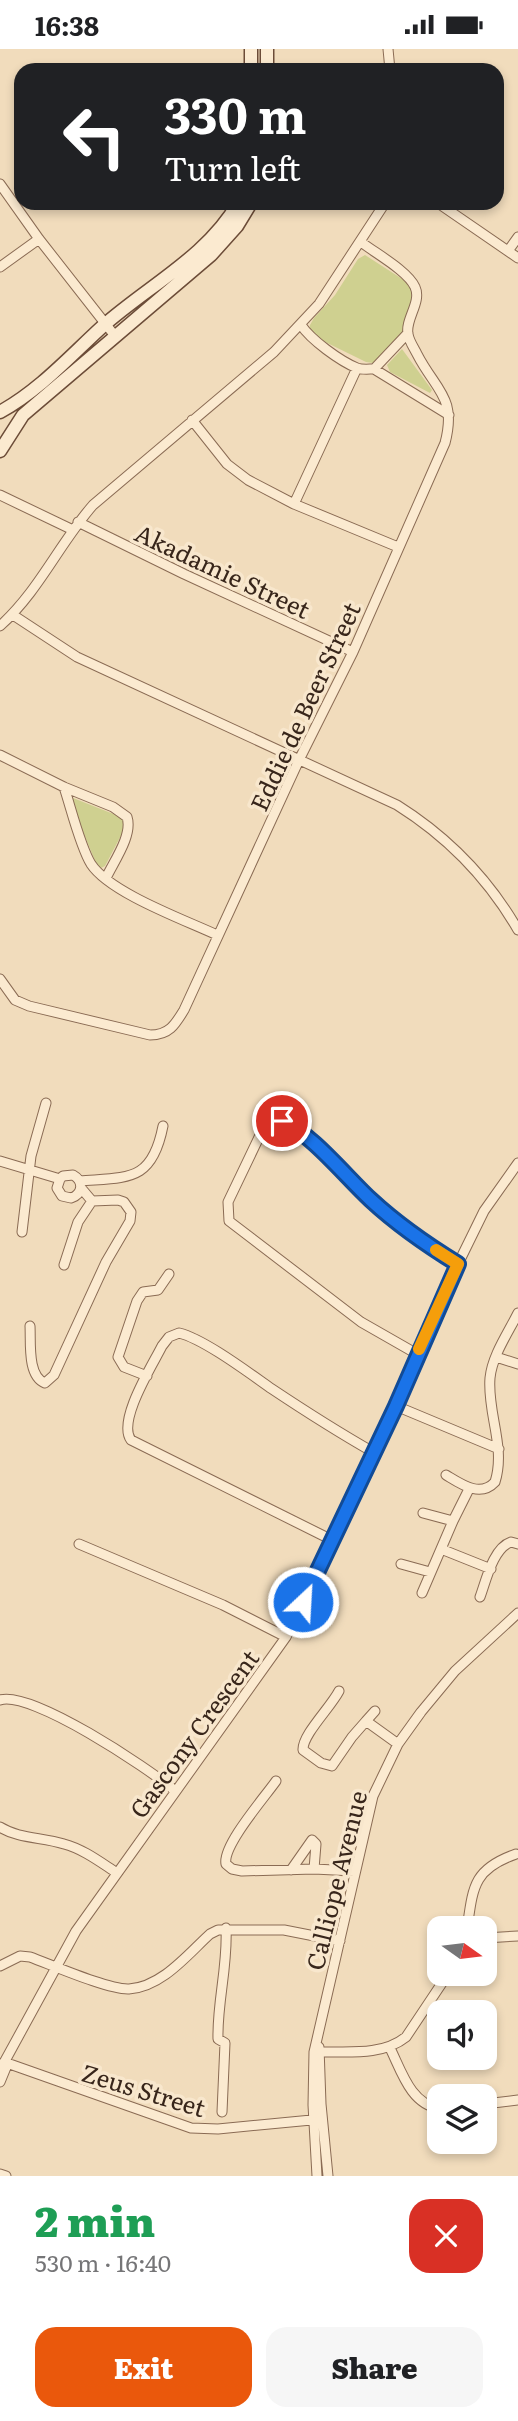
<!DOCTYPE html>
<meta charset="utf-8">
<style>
body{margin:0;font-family:Literata,serif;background:#f6f6f6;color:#202124;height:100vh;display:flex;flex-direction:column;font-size:26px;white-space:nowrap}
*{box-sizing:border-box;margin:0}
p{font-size:23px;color:#757577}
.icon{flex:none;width:38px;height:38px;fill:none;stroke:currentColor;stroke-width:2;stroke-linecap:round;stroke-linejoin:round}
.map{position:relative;height:2127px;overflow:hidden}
.details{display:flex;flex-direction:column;background:#fff;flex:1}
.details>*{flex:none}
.hud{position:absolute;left:14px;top:14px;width:490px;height:147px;border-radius:21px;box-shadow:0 4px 10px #0003;background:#202124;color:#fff;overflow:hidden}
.needle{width:46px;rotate:104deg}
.buttons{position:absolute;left:427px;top:1867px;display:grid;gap:14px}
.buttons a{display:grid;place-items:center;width:70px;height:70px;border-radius:14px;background:#fff;box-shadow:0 4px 10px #0003;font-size:35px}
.pin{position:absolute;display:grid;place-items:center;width:60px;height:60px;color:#fff;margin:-30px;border:4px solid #fff;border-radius:50%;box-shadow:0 2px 7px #0007}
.me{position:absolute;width:77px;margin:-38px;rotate:25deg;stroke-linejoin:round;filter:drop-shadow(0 0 5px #0008)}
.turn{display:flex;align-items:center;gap:24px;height:147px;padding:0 35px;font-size:32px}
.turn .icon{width:91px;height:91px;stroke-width:2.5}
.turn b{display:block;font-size:49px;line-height:60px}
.round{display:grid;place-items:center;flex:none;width:74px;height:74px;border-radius:21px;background:#f6f6f6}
.head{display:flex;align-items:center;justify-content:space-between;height:119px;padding:0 35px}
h1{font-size:42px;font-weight:800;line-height:52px;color:#1e9e55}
.cta{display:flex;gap:14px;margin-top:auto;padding:14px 35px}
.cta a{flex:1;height:80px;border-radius:21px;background:#ea580c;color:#fff;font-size:28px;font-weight:800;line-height:80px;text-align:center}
.cta a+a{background:#f6f6f6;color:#202124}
.status{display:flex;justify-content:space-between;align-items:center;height:49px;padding:0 35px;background:#fff;direction:ltr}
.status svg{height:19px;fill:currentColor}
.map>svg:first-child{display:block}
</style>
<div class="status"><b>16:38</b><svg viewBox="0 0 49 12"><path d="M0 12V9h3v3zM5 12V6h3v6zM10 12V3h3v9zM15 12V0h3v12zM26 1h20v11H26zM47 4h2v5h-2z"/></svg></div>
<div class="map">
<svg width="518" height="2127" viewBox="0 0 518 2127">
<rect width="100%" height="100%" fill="#f1dcbc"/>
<path fill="#cfd090" d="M365,206l45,29 3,11 -11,39 -29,29 -7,-1 -51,-25 -6,-5 1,-7 4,-7 21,-23 23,-36z
M402,300l30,41 -2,3 -40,-21 -3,-7z
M73,749l43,17 9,5v8l-20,38 -4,2 -5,-5 -26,-62z"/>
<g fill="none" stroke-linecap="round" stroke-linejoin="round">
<g stroke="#8a6b54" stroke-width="11">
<path id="street" d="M388,0l2,21
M0,135l39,55 76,97
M438,154l80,55
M508,202l10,-14
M0,218l39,-28
M301,276c10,15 39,36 56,43 5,2 12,1 17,1l34,-36
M374,320l75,46
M192,371l35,44 21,16 46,24 104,43
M0,446l73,35
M294,455l63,-136
M78,473l106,52 169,78
M13,566l64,42 320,148c51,32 91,73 121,125
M0,577c39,-35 59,-82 93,-121l181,-153 45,-48 66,-101
M0,706l64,32 49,20 14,10c6,18 -13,44 -21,61
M64,738c7,21 16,59 27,77 19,29 94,56 126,71
M0,930l15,21 14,6 121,29c19,0 25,-10 34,-25l115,-250 54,-108 92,-209c12,-46 -9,-52 -28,-89 -3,-6 -8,-13 -9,-20 -3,-15 14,-32 7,-47 -7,-16 -40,-34 -54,-45
M0,1112l60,18 3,-3 10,-1c11,6 10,19 -2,23l-9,-2 -5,-8 3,-9
M80,1132c49,-4 72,1 83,-55
M22,1183l9,-76 15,-53
M64,1216l14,-43 14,-21 -11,-13
M30,1277c1,16 -3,50 15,57l9,-8 52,-113 24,-41 1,-9 -7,-10 -6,-2 -26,1
M417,1305l-56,-32 -132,-101 -1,-19 33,-69 11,-10 10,-2 9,4 81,76 43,36 43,27
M496,1308l22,7
M147,1327l-23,-9 -6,-10 19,-56 6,-9 15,-2 11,-16
M396,1357l103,43
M446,1426c15,9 34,23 49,7 11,-35 -8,-69 -5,-104 2,-22 18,-45 28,-65
M423,1464l30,8 16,-32
M332,1491l-201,-100c-14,-19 21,-74 31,-94l7,-9 10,-4c25,6 70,40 93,56 33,22 66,43 101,63
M79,1495l144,61 63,32
M441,1500l50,20
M401,1515l29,8
M422,1544l31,-72
M480,1548c6,-16 13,-49 31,-55l7,2
M339,1642c-8,16 -37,44 -36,59l18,13 11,3 20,-29 14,-16
M0,1651c31,-10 148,68 174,90
M375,1662l-9,10 32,23
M276,1732c-12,17 -54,65 -50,83l6,5 10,2 72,-2 40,2
M0,1778c19,12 42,10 64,17 19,5 36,18 53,29
M291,1821l21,-30 4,4 -2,25
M467,1880c6,-42 6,-60 49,-75
M485,1889l33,-2
M0,1917l20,-10 10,1c22,8 79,33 99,32 33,-2 59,-35 81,-55l8,-4h66l56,11
M319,1998l2,57 7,72
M390,1999c11,22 21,57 49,60
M314,2003c31,-1 67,5 92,-15l42,-63
M4,2013l187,66 27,1 104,-10
M0,2021l76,-139 210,-294 110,-231 21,-52 41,-90 26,-53 34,-48
M0,2033l7,-17
M485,2055l33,-4
M222,2063l3,-69 -7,-4c-1,-37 10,-73 8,-111
M0,2125l6,2
M317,2127l-4,-71 1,-53 59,-256 25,-52 23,-32 34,-41 63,-58"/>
</g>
<g stroke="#6c4c38" stroke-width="15">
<path id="secondary" d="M251,0v21
M267,21v-21
M0,363c40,-22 70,-56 103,-86 45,-40 105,-70 135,-123
M0,402l23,-36 188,-160 26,-29 14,-23"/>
</g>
<use href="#street" stroke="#fbead0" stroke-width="9"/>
<use href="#secondary" stroke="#fbead0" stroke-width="12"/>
</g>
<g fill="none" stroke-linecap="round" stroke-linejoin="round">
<g stroke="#114b97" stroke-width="18">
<path id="route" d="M282,1072c29,12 65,57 89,79 27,25 56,45 87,64l-62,142 -93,196"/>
</g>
<use href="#route" stroke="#1a73e8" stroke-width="12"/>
<path stroke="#f59e0b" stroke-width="12" d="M419,1300l39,-85 -22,-14"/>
</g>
<g text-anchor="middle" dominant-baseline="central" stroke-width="7" stroke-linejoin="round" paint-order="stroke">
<g font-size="24" fill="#38261b" stroke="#f8e7cd">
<text transform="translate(223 521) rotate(25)">Akadamie Street</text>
<text transform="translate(304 657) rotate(-65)">Eddie de Beer Street</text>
<text transform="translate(193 1684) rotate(-54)">Gascony Crescent</text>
<text transform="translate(335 1831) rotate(-76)">Calliope Avenue</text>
<text transform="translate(144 2040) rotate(17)">Zeus Street</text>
</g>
</g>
</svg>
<div class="buttons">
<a><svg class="needle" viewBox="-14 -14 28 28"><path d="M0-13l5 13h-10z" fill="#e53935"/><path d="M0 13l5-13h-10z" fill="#757577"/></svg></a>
<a><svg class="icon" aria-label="sound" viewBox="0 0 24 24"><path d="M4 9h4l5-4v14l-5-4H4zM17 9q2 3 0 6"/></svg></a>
<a><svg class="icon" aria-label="layers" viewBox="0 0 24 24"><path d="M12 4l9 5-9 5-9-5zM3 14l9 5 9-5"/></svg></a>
</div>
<div class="pin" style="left:282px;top:1072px;background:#d93025"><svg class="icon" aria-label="arrive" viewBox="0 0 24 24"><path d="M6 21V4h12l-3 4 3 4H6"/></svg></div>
<svg class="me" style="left:303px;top:1553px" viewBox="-20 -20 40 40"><circle r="17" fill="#1a73e8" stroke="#fff" stroke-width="3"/><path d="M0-11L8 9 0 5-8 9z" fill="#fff"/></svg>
<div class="hud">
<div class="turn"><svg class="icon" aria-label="left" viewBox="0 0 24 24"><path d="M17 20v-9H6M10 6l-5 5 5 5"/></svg><div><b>330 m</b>Turn left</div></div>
</div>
</div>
<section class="details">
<div class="head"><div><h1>2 min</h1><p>530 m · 16:40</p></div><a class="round" style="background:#d93025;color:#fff"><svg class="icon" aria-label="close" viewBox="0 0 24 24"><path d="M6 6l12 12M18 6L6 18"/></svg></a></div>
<div class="cta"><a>Exit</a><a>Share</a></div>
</section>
